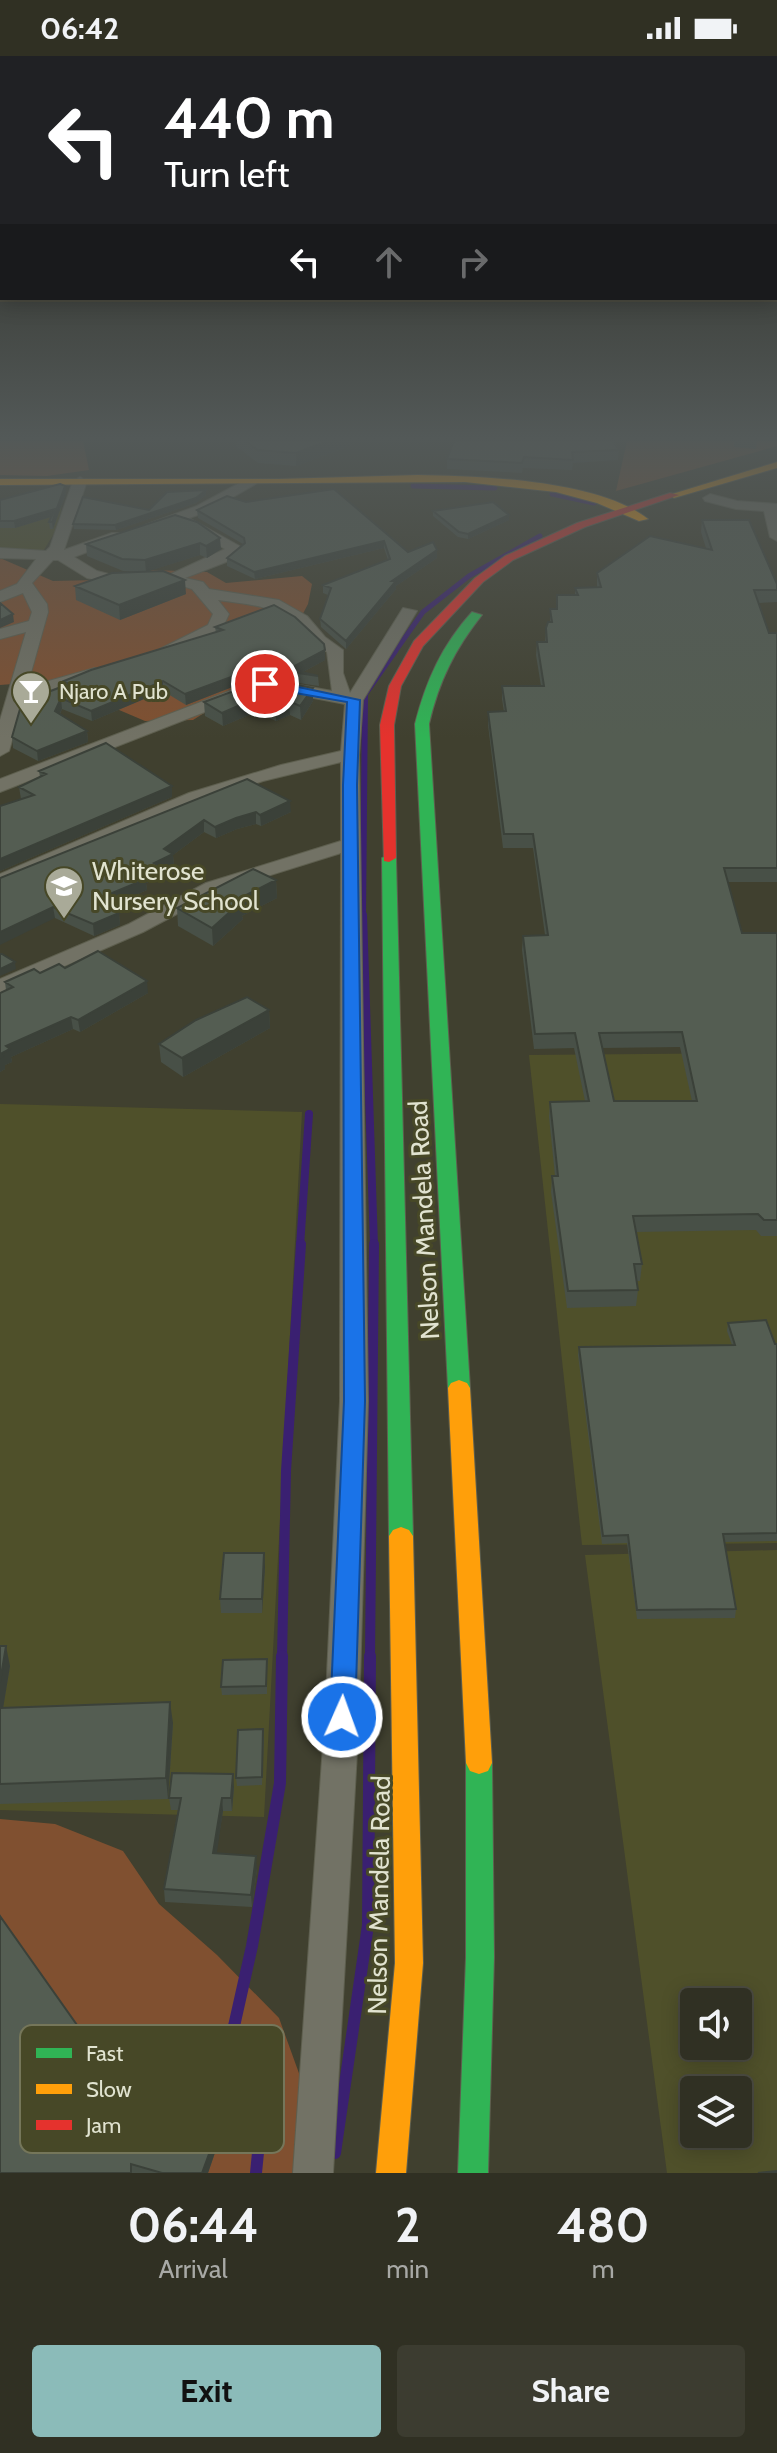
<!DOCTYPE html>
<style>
body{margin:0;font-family:Cabin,sans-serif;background:#3c3c30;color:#f1f3f6;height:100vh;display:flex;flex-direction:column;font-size:30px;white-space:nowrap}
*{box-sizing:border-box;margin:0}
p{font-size:26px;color:#a8a9a6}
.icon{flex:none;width:44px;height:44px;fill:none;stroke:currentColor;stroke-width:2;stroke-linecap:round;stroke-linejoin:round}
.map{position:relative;height:2117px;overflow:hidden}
.side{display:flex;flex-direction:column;background:#303023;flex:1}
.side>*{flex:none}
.guide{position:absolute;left:0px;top:0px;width:778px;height:244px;box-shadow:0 4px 20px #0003,0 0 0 2px #4b4b41;background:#202124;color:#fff;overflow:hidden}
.fabs{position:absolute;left:680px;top:1932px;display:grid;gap:16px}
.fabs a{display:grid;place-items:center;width:72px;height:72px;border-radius:8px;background:#303023;box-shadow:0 4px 20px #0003,0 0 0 2px #4b4b41;font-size:40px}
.pin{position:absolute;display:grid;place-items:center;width:68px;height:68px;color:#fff;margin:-34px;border:4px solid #fff;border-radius:50%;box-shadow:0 2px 8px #0007}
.me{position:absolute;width:88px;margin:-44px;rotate:2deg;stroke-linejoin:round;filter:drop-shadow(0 0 6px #0008)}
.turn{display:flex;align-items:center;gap:28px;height:168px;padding:0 32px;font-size:36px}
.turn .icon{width:104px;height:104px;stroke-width:2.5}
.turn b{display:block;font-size:56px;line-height:68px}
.lanes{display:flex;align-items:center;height:76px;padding:0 32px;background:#0003;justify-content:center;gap:40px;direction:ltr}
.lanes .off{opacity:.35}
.eta{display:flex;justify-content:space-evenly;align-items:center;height:136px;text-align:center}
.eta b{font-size:48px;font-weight:700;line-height:56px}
.button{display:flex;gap:16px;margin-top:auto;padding:16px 32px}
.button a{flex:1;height:92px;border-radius:8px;background:#8bbbb9;color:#111;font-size:32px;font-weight:700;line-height:92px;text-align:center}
.button a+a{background:#3c3c30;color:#f1f3f6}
.status{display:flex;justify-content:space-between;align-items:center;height:56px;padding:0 40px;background:#303023;direction:ltr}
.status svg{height:22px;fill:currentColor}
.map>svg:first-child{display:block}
</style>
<div class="status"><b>06:42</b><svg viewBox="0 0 49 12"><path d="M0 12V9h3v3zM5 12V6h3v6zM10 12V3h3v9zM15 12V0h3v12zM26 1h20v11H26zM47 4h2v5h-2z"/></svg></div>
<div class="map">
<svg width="777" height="2117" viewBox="0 0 777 2117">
<rect width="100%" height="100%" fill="#40402f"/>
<path fill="#4f502a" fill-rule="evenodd" d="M62,448l-4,23 -16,26 -42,-1v-31z
M777,997v490l-195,2 -53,-490z
M0,1048l302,8 -38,705 -264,-7z
M777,1494v623h-110l-82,-618zM694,1946h44v44h-44zM694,2034h44v44h-44z"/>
<path fill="#805030" d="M0,385h83l6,29 -42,6 -47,-1z
M627,385h150v5l-161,45z
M0,502l53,23 44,-1 56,-10 54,2 19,11 76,-7 10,8 -4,20 -34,65 -81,51 -48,1 -94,-40 -51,4z
M0,1763l55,5 68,27 36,53 58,51 62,63 30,83 -1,72h-308z"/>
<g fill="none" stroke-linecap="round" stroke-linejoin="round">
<path stroke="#3a2071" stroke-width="5" d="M413,430l82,2
M552,438l42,9
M394,597l29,-41 46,-36 71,-40"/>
<path stroke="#3a2071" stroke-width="6" d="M363,861l2,-223 30,-43"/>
<path stroke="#3a2071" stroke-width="8" d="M363,859l11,331
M300,1190l9,-132"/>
<path stroke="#3a2071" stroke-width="10" d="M282,1602l4,-187 15,-227
M370,1602l4,-414"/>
<path stroke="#3a2071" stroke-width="12" d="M335,2097l33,-228 2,-269
M256,2117l5,-51 -33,-69 24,-107 28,-163 2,-127"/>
<g stroke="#5e5f4f" stroke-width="2">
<path id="street" d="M80,421l7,4 -23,69 48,-17h10v6l-48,18 23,14 42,11 -8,5 -44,-9 -29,-18h-5l-21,23 15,21 1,8 -21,75 68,-19 8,5 -79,25 -15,53 -9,5v-36l26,-88 -26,7v-10l29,-8 3,-9 -9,-19 -23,9v-11l17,-7 19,-25 -36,-1v-10l46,3 4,-4 23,-66z
M247,423l12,3 -52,30 -18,6 54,30 -17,14 -41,16 18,4 6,7 70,11 28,16 18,21 18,13v23l7,20 53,-85 14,3 -54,89 -4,55 9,646 -9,316 -26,456h-40l32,-456 15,-316 1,-548 -121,38 -77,41 -143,62v-15l129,-55 77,-41 135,-42v-79l-78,19 -61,21 -202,85v-13l189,-81 92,-28 60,-14 4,-47 -62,-12 -9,-5 9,-5 49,9 -5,-39c-14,-9 -21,-22 -34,-31 -23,-16 -48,-17 -75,-21l11,14 -8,17 -47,22 -6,1 -8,-5 48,-24 5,-11 -21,-25 -32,-10 65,-30 -43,-24 -1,-4 -29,8 -7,-4 52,-19z
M710,438l27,7 40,3v37l-7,-4 -6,-26 -28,-2 -31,-8 -2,-3z
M232,634l9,5 -3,4 -238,93v-13z"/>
</g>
<g stroke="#5e5f4f" stroke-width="2">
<path id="fast" d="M472,556l10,3c-27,34 -43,66 -53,109l41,664 -3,5h-16l-3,-5 -33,-664c11,-43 27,-79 57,-112z
M389,798l7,4 17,678 -4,6 -8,3 -8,-3 -4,-6 -7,-678z
M479,1696l9,3 4,8 2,194 -6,216h-30l8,-216v-194l4,-8z"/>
</g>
<g stroke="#5e5f4f" stroke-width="2">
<path id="slow" d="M777,406v6l-103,30 -5,-3z
M418,419c63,1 180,5 230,44l-9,2 -42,-18 -41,-11 -91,-10 -465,3v-6h279z
M459,1324l8,3 3,5 22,375 -4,8 -9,3 -9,-3 -4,-8 -18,-375 3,-5z
M401,1471l8,3 4,6 10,427 -17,210h-30l19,-210 -6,-427 4,-6z"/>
</g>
<g stroke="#5e5f4f" stroke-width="2">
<path id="jam" d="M670,437l9,2 -94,32 -72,33 -30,22 -60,64 -22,40 -7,39 2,133 -7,4 -5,-1 -4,-136 9,-39 25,-45 61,-63 30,-22 72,-33z"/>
</g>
<use href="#street" fill="#727265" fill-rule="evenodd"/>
<use href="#fast" fill="#30b455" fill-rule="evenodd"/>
<use href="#slow" fill="#ff9f0a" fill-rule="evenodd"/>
<use href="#jam" fill="#e5322d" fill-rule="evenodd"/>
</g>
<path fill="#485047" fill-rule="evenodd" d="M236,385h114v5l-54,20 -38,-3 -22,-17z
M734,385h23l-1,8 -22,-2z
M619,394l-1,10 -45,3 -1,7 -49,-2 -1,5 -75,-4v-10z
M334,433l74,63 29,6 -41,28v3l-50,60 -25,-22 -1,-8 8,-24 -5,-2v-8l65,-25 -4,-12 -129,31 -28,-13v-8l16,-14 -45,-26 -1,-8z
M206,434v5l-10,8 -80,27 -42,-1 -1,-5 76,-14z
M66,437l-13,36h-3l-1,-7 2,-5 -36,11h-15v-28z
M433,455l76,4v5l-41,19 -10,-2 -25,-21z
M175,459l46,34 -14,9 -7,-3 -52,16 38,23 -66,26 -44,-20 -1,-14 65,-14 -17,-1 -36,-15 -1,-12z
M702,464l75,64v18l-19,1 11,30h8v249h-49l14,51h35v303h-16l-5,-6 -120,2 6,32 -2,17h-4l2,9 -2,16 -69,2 -16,-116 1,-16h3l-6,-59 1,-15 35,-1 -11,-53 -40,1 -12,-99 1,-14 22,-1 -12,-87h-30l-15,-123v-13h16l-2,-13v-13h39l-5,-31 1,-13h8l1,-14 4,-6v-13h6l19,-14v-7l22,-1v-14l109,-25 -5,-16zM680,991l12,54h-78l-12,-53z
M215,571l110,33 -22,12 15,4 1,10 -61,-9 -72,28 -23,-14 -71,30 -30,-12 -2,5 27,17 1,11 -50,19 -25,-13 -1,-11 52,-51v-5l152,-48z
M266,623l47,22 -12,19 -11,-5 -14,6 -20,-9 -33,14 -18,-10 -1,-14z
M39,715l133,15v11l-172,74v-65l21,-7 -2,-12 21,-10z
M247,723l44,33 -30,14 -5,-2 -19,5 -21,9 -12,-6 -31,23 1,11 -14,6v5l-14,6 1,7 -40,17 12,6 1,12 -26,11 -39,-18 -55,-40z
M276,824l1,18 -35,18 1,3 -30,27 -35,-20 -1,-18z
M65,912l83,25 -68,39 -7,-3 -62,28 1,5 -7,3v4l-5,3v-79l6,-3 -1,-8z
M269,954l1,18 -87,49 -22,-15 -2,-18z
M728,1267l49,21v197l-53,1 12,67 -1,9 -98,1 -10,-76 -25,1 -24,-189 1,-8 153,-2 -5,-14z
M265,1511l-3,46h-41l-1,-14z
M0,1590l10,20 -7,41 170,16 -5,76 -168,5z
M267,1603v35l-45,1 -1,-8z
M264,1681l-2,48 -25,1 -1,-8z
M234,1731l-2,24h-9l-7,42 41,16 -5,38 -87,-5 -1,-13 14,-79h-7l-2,-12z
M140,1991l2,12 -11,23 13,16 45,13 30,-6 1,12 -2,7 3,11 -13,38h-208l106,-107z"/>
<path fill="#3b4139" d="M328,385h22v5l-54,20v-13z
M65,430l1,7 -13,36 -1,-7 2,-6 -39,12 -1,-7z
M206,434v5l-10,8 -80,27 -1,-5z
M509,459v5l-41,19v-5z
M220,482l1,11 -14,9 -1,-12z
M384,485v7l-129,31 -1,-7z
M200,487v12l-54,17 -1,-12z
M437,494v8l-41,28v3l-50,60v-8l46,-60z
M185,524l1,14 -66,26 -1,-15z
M13,558l1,8 -14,6v-8z
M325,594v10l-24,13 -12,-4z
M258,611v10l-72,28 -1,-11z
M163,625v10l-71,30 -1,-10z
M313,632v13l-12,19 -1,-14z
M61,642l1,11 -6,12 -1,-10z
M256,642v14l-33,14 -1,-13z
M289,645l1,14 -14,6v-14z
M87,675l1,11 -50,19 -1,-10z
M172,730v11l-172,74v-12z
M290,745l1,11 -30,14 -1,-11z
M256,756v12l-19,5 -21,9 -1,-11 21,-9z
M204,764v12l-31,23 1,11 -14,6v5l-14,6 1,7 -51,22 -1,-12 44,-25 15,-12 10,-14z
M276,824l1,18 -35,18 1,3 -30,27 -1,-18 26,-29z
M53,851l2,11 -55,27v-13z
M119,857l1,12 -26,11 -1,-12z
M15,906l1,7 -16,7v-7z
M147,925l1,12 -68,39 -2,-12z
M269,954l1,18 -87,49 -1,-19z
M71,961l2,12 -62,28 1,5 -7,3v4l-5,3v-18l6,-8z
M264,1497l1,14 -3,46v-14z
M6,1590l4,20 -10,61v-45z
M170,1646l3,21 -5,76 -2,-21z
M233,1718l1,13 -2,24 -1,-13z
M222,1742l1,13 -8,55 -2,-13z
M256,1800l1,13 -5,38 -1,-12z
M140,1991l2,12 -15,33 -2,-12z
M143,2030l2,12 -7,-2z
M219,2049l1,12 -5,17 -2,-11z
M220,2068l1,11 -13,38h-6z"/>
<path fill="#545d52" stroke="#3b4139" stroke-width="2" fill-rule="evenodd" d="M246,385h82l-32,12 -39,-3z
M454,385h159l6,9 -47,2 1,8 -49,-3 -2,6 -75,-4z
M60,428l5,2 -13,36h-3l6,-13 -41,12h-14v-21z
M334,433l74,63 25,-10 4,8 -45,31h4l-50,60 -26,-22 11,-31 -8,-3 67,-26 -6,-18 -130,31 -27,-14 18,-15 -1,-5 -47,-28 30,-14 19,6z
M206,434l-10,8 -81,27 -42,-1 10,-27 66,13 18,-18z
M493,446l16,13 -41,19 -9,-2 -26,-21z
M175,459l22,7 23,16 -14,8 -6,-3 -55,17 -23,-1 -36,-15z
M702,464h47l28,64v6h-23l15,43h8v235h-53l18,65h35v287h-13l-6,-6 -125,2 9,48h-8l4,26 -70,1 -16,-115h6l-8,-74 39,-1 -14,-68 -40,1 -12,-98 25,-1 -15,-101h-29l-16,-122 18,-1 -4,-25h42l-7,-44h10l-1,-14 2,-6h4l-2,-13h7v-14h21l-3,-7 26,-1 -4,-14 53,-37 62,14zM682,976l15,69h-83l-15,-68z
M163,515l22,9 -66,25 -44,-19 37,-13z
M0,547l13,11 -13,6z
M274,549l21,12 29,27 1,6 -36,19 29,7 -60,-9 -73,27 -22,-13 -72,30 -30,-13 -6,13 32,20 -50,20 -25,-14 10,-35 47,-18 -5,-3 27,-11 132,-40 -8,-3z
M266,623l47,9 -13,18 -11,-5 -13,6 -20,-9 -34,15 -18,-11z
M106,687l66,43 -172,73v-53l34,-11 -15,-8 27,-13 -7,-3z
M247,723l43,22 -30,14 -4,-3 -20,6 -21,9 -11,-7 -40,29 9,5 -19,9 5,3 -20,9 7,4 -51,21 24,13 -26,11 -40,-17 -53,25v-54z
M253,813l23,11 -38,19 4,2 -30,27 -35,-20z
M98,895l49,30 -69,39 -7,-3 -65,29 4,3 -10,5 3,2 -3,2v-65l13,-6 -8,-5 29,-13 6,4 19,-9 6,4z
M0,898h2l13,8 -15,7z
M247,941l22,13 -87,48 -23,-14 37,-24z
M766,1264l9,24h2v189l-54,1 13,75 -99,1 -9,-75 -25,1 -24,-189 156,-2 -7,-22z
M224,1497h40l-2,46h-42z
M0,1590h6l-6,36z
M267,1603l-1,27 -45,1 2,-27z
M170,1646l-4,76 -166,6v-76z
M263,1673l-1,48 -26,1 2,-48z
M172,1717l61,1 -2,24h-9l-9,55 43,3 -5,39 -87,-6 17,-91h-12z
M0,1860l106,150 13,-26 21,7 -15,33 18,6 -5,10 51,15 5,-13 25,7 -6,18 7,1 -18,49h-40l-31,-9v9h-131z
M777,2115v2h-19z"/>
<linearGradient id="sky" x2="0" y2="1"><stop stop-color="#23231a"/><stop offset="0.56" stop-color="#535958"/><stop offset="1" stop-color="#535958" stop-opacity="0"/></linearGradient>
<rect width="777" height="682" fill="url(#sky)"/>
<path fill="#1a73e8" stroke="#114b97" stroke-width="2" d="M265,624l95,20 -3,85 8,616 -10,316 -4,8 -9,3 -9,-3 -3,-8 14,-316 -1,-616 4,-83 -86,-15 -2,-3z"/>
<defs>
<g id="bar-pin" transform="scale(2)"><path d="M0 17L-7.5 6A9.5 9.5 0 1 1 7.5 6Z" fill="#a9aa98" stroke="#474827"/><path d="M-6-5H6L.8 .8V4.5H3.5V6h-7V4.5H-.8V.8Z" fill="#fff"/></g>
<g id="school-pin" transform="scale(2)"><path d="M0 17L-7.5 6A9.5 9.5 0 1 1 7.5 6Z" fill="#a9aa98" stroke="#474827"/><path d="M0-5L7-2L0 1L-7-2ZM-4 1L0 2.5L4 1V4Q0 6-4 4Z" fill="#fff"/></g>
</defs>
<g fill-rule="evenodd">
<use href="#bar-pin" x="31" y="635"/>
<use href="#school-pin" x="64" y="830"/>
</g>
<g text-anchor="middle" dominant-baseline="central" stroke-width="6" stroke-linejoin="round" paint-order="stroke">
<g font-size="22" fill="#e1e3d0" stroke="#474827" text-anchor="start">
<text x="59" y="635">Njaro A Pub</text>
</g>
<g font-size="26" fill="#e1e3d0" stroke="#474827" text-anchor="start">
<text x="92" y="815">Whiterose<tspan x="92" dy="30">Nursery School</tspan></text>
</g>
<g font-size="26" fill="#e1e3d0" stroke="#474827">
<text transform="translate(424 1164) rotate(-93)">Nelson Mandela Road</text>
<text transform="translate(379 1839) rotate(-89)">Nelson Mandela Road</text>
</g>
</g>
<rect x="20" y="1969" width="264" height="128" rx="12" fill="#474827" stroke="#75765a" stroke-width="2"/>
<rect x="36" y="1992" width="36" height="10" fill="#30b455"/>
<rect x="36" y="2028" width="36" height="10" fill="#ff9f0a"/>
<rect x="36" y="2064" width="36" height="10" fill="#e5322d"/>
<g font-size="22" fill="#e1e3d0">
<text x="86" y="2005">Fast</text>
<text x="86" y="2041">Slow</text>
<text x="86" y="2077">Jam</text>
</g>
</svg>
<div class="fabs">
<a><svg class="icon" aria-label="sound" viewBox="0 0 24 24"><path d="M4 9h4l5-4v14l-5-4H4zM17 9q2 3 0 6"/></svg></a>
<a><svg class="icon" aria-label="layers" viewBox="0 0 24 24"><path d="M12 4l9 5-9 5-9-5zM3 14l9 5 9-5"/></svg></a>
</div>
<div class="pin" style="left:265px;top:628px;background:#d93025"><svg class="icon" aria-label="arrive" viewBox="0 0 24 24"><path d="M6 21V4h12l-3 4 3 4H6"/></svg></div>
<svg class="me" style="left:342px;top:1661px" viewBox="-20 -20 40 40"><circle r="17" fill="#1a73e8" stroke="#fff" stroke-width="3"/><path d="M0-11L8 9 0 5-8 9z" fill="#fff"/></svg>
<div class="guide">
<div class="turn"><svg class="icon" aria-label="left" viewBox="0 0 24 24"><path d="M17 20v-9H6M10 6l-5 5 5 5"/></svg><div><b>440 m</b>Turn left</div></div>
<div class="lanes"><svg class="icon" aria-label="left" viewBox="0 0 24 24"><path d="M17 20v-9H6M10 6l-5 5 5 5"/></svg><svg class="icon off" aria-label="ahead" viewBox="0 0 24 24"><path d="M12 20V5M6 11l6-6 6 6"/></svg><svg class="icon off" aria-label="right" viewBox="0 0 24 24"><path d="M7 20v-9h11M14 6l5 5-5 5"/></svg></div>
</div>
</div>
<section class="side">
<div class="eta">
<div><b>06:44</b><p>Arrival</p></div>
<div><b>2</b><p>min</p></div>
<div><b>480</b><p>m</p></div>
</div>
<div class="button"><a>Exit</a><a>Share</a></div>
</section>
